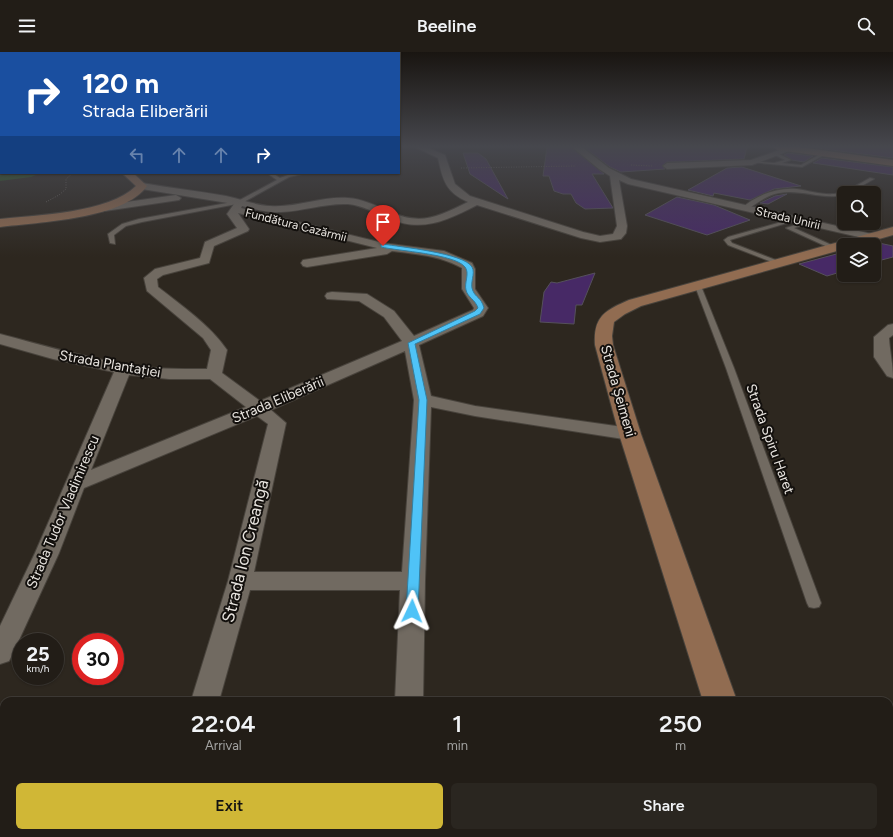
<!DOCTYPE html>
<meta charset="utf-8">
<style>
body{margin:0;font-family:Figtree,sans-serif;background:#2a2620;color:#f1f3f6;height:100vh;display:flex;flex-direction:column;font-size:15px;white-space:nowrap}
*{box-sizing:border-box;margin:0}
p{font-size:13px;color:#a2a2a1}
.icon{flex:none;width:22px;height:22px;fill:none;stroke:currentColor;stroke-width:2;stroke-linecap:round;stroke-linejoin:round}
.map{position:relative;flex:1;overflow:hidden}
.panel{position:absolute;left:0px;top:645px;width:893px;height:140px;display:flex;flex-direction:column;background:#221d17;border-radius:12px 12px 0 0;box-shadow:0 1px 3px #0004,0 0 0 1px #3f3b36}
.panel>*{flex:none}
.hud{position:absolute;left:0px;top:0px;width:400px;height:122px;box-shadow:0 1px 3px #0004,0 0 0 1px #3f3b36;background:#1a4fa0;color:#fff;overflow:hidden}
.fabs{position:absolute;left:837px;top:134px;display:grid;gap:8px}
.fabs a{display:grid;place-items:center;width:44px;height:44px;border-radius:6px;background:#221d17;box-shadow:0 1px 3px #0004,0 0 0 1px #3f3b36;font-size:20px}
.speed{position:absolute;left:12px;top:581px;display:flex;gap:8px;font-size:20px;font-weight:700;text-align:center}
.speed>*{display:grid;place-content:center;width:52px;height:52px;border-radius:50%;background:#221d17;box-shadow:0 1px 3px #0004,0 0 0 1px #3f3b36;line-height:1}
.speed small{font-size:10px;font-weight:400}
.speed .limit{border:6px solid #d22;background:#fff;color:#111}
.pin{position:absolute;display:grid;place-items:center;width:34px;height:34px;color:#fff;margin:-41px -17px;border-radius:50% 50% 50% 0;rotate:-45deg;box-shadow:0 0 4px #0007}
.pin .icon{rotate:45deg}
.me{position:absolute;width:44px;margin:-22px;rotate:2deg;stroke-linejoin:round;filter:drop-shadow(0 0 3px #0008)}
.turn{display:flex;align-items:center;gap:14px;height:84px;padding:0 16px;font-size:18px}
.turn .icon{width:52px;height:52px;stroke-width:2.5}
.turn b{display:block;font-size:28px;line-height:34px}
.lanes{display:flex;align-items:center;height:38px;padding:0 16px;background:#0003;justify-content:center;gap:20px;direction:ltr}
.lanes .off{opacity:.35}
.eta{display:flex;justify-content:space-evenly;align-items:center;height:68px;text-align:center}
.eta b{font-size:24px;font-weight:600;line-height:28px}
.cta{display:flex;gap:8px;margin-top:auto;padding:8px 16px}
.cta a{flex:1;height:46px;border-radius:6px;background:#d0b736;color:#111;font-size:16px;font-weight:600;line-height:46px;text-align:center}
.cta a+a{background:#2a2620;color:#f1f3f6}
header{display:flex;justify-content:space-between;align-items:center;height:52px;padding:0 16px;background:#221d17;font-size:18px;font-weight:600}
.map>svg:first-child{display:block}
</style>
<header><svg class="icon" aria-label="menu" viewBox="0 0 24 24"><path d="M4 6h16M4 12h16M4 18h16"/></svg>Beeline<svg class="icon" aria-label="search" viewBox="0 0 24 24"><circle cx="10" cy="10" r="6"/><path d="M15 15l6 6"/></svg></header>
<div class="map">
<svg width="893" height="785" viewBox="0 0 893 785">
<rect width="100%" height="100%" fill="#2d271f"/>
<path fill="#295a1e" d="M0,95l1,26h40l-10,4 -31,4z"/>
<path fill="#472966" stroke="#55505b" d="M547,95h24l33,27h-12l21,34 -28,1 -9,-6 -5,-9h-8l-9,-3 -5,-15h-6z
M584,95h163l-3,12 -77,3 -5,4 3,3 -44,3 -11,-5z
M809,95h84v11z
M463,101h15l8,6 22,40 -38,-25z
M788,101l25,3 -9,6 -12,-2 -8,-5z
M822,106l71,9v8l-80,-12z
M742,115l59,19 -27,3 -24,11 -36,-7 -1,3 -25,-6 39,-22z
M787,142l-19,10 -8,-1 15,-7z
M677,145l37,8 36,15 -43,15 -62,-20z
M879,191l14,3v11l-19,5v-17h-4z
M844,200v19l-17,5 -28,-12z
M595,221l-13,32h-6l-2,19 -34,-2 4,-30 7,-10 6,1z"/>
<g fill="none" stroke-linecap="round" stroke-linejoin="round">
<g stroke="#48433c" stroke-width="2">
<path id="lane" d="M777,101l14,7 -9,3 19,2 21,-12 4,1 -24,13 -52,-5 2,-1 22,2 11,-3 -10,-5z
M267,121h5l8,5 8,-3 18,-2 -17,4 -47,26 -100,19 -16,4 -12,9 1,9 -5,-1 -2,-9 14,-10 17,-5 99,-18 39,-21z
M870,126l4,1 -25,14h-5v2c-22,5 -43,-6 -65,-2 -12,2 -23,11 -33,17l-5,-1c15,-14 36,-22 56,-20 13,2 25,6 37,5 13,-2 25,-10 36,-16z
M792,167l5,1 -67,20 2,3 49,19v2h-4l-49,-19 -4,-5 4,-3z
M805,170l5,1 -16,5 42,19v2h-4l-46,-21z
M698,232l3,2 33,82 87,235 -2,4 -5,1 -5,-1 -2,-4 -81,-235 -31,-82z"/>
</g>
<g stroke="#48433c" stroke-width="2">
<path id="street" d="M415,95h11l19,8 10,29 15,12 113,36 17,4 13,-2 4,-8 -7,-50 -11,-7 -27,-22h10l27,21 22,11 241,55 6,3 -6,3 -244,-56 -9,-4 8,46 -1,7 -5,6 -21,3 -19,-4 -104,-33c-31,16 -56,28 -89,13 -13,-5 -26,-13 -40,-14 -23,-1 -44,7 -67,8 -13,1 -26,-3 -39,-6l-1,2 142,35 61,8 28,12 3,6v20l13,19 -5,8 -64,29 12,51 44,10 155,22 7,2 2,4 -2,4 -7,2 -155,-24 -44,-9 -6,174 -2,120h-28l5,-111h-150l-31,111h-28l37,-120 40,-157 -11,-8 -173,72 -25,65 -46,100 -4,8 -9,3v-38l35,-73 79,-181 -61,-13 -53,-15v-10c41,11 80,22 122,30 28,5 57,5 85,5l4,-19 -8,-12 -56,-47 -3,-13 11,-9 45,-11 5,-16 32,-14 -10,-14 7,-10 -92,-15 -5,-3 2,-2 3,-1c28,5 56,8 84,13 14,3 29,9 44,10 26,2 52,-10 78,-8 14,1 27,7 40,13 33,15 49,6 80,-9 -22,-10 -25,-21 -30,-44zM238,161l139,35 -74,12 -2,3 2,3 4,1 80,-13 5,-3c25,3 49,5 70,17v21l12,19 -1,2 -59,26 -20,-25 -27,-17 -35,-2 -5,1 -2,3 2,3 32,2 25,16 18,24 -142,60 -38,-28 5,-23c-18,-26 -45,-44 -69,-63l-1,-8 6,-4 46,-12 5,-17 34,-15 1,-2zM405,299l9,49 -12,172h-148l32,-149 -15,-13zM129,323l40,4h41l36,28 -155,63z
M788,95l6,2 -42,16 -85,4 -4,-3 4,-3 84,-3z
M176,143l5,3 -2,2 -81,12 -5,-3 5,-3z
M893,272v11l-4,3c1,15 4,26 4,40l-6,-2 -13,-19v-20l14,-12z
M150,781h34l-1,4h-34z
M387,781h34v4h-34z"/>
</g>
<g stroke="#48433c" stroke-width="2">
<path id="secondary" d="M773,95h25l95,13v6l-115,-16z
M122,121h11l14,13c-23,33 -108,36 -147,41v-8c37,-4 109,-6 136,-33z
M893,175v8l-35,10h-14v4l-203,57 -16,8 -11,8 -2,14 1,9 28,89 96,267h-34l-84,-267 -24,-89c-2,-29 11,-35 34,-45z
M745,781h38l1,4h-38z"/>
</g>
<path stroke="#6c6760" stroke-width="1" stroke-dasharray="1 1.5" stroke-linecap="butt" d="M631,113l21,1
M461,116l115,-2
M46,150l13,-7 7,-6v-10l7,-6"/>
<use href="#lane" fill="#716a61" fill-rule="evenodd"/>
<use href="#street" fill="#716a61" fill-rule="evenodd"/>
<use href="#secondary" fill="#916c51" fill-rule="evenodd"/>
</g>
<linearGradient id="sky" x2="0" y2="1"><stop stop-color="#191511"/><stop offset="0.46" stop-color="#46474d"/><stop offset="1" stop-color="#46474d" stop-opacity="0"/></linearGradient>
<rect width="893" height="205" fill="url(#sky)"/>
<path fill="#4fc3f7" stroke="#337fa1" d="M383,192c17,3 81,9 89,23 4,7 -3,16 1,24 3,7 8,6 11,17l-4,6 -65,30 12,56 -9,211 -2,4 -4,1 -4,-1 -2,-4 13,-211 -11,-57 67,-32 3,-3c-3,-9 -10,-10 -12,-18 -2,-7 4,-17 -1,-23 -10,-13 -67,-16 -84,-20v-2z"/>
<g text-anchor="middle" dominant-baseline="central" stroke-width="4" stroke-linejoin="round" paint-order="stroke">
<g font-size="12" fill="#e9e5e0" stroke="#13100d">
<text transform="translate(788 166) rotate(13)">Strada Unirii</text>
<text transform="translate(296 173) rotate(14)">Fundătura Cazărmii</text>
</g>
<g font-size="14" fill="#e9e5e0" stroke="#13100d">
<text transform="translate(110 312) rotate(10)">Strada Plantației</text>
<text transform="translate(618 339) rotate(74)">Strada Șeimeni</text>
<text transform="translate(278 348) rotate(-23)">Strada Eliberării</text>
<text transform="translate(770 387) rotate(70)">Strada Spiru Haret</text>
<text transform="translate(63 460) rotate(-67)">Strada Tudor Vladimirescu</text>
</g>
<g font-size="17" fill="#e9e5e0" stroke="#13100d">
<text transform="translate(245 499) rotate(-76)">Strada Ion Creangă</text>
</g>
</g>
</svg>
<div class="fabs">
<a><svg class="icon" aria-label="search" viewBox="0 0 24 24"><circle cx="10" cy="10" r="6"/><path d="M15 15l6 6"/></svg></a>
<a><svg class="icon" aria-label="layers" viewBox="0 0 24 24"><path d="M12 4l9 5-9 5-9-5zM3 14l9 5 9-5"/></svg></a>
</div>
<div class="speed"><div>25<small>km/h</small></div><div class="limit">30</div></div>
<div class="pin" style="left:383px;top:194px;background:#d93025"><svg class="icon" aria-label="arrive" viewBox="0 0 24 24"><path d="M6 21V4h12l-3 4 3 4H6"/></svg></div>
<svg class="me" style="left:412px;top:559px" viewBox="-20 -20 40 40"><path d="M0-17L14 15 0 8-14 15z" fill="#4fc3f7" stroke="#fff" stroke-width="4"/></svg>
<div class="hud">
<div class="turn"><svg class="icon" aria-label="right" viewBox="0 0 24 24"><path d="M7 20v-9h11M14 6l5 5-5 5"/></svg><div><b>120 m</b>Strada Eliberării</div></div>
<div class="lanes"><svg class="icon off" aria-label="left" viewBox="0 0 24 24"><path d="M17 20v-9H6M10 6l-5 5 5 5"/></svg><svg class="icon off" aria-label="ahead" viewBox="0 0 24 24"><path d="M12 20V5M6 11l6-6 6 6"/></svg><svg class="icon off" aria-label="ahead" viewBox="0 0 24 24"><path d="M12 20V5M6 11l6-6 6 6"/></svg><svg class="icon" aria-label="right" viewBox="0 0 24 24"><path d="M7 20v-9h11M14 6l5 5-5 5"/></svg></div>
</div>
<section class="panel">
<div class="eta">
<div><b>22:04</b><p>Arrival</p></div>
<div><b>1</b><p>min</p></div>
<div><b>250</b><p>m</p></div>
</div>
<div class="cta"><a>Exit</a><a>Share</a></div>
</section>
</div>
